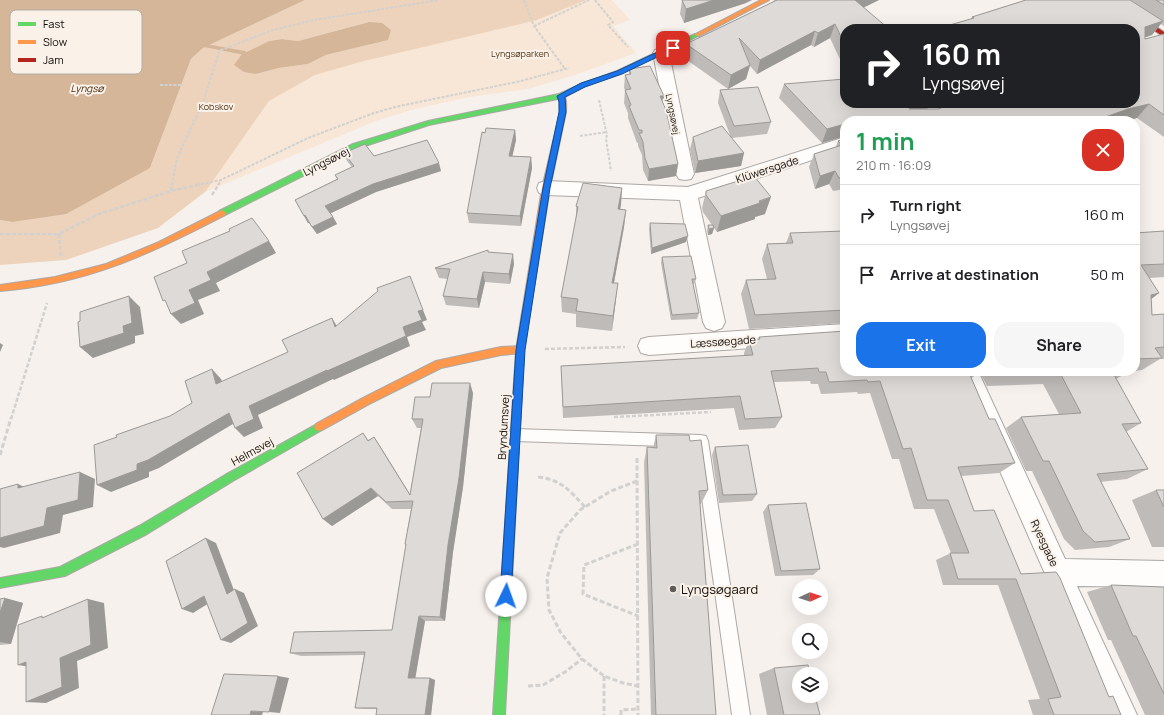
<!DOCTYPE html>
<meta charset="utf-8">
<style>
body{margin:0;font-family:Manrope,sans-serif;background:#f6f6f6;color:#202124;height:100vh;display:flex;flex-direction:column;font-size:15px;white-space:nowrap}
*{box-sizing:border-box;margin:0}
p{font-size:13px;color:#757577}
.icon{flex:none;width:22px;height:22px;fill:none;stroke:currentColor;stroke-width:2;stroke-linecap:round;stroke-linejoin:round}
.map{position:relative;flex:1;overflow:hidden}
.details{position:absolute;left:840px;top:116px;width:300px;height:260px;display:flex;flex-direction:column;background:#fff;border-radius:16px;box-shadow:0 4px 16px #0002}
.details>*{flex:none}
.banner{position:absolute;left:840px;top:24px;width:300px;height:84px;border-radius:16px;box-shadow:0 4px 16px #0002;background:#202124;color:#fff;overflow:hidden}
.needle{width:26px;rotate:87deg}
.buttons{position:absolute;left:792px;top:579px;display:grid;gap:8px}
.buttons a{display:grid;place-items:center;width:36px;height:36px;border-radius:50%;background:#fff;box-shadow:0 4px 16px #0002;font-size:20px}
.pin{position:absolute;display:grid;place-items:center;width:34px;height:34px;color:#fff;margin:-17px;border-radius:8px;box-shadow:0 2px 6px #0006}
.me{position:absolute;width:44px;margin:-22px;rotate:3deg;stroke-linejoin:round;filter:drop-shadow(0 0 3px #0008)}
.turn{display:flex;align-items:center;gap:14px;height:84px;padding:0 16px;font-size:18px}
.turn .icon{width:52px;height:52px;stroke-width:2.5}
.turn b{display:block;font-size:28px;line-height:34px}
.round{display:grid;place-items:center;flex:none;width:42px;height:42px;border-radius:16px;background:#f6f6f6}
.overview{display:flex;align-items:center;justify-content:space-between;height:68px;padding:0 16px}
h1{font-size:24px;font-weight:700;line-height:30px;color:#1e9e55}
.cta{display:flex;gap:8px;margin-top:auto;padding:8px 16px}
.cta a{flex:1;height:46px;border-radius:16px;background:#1a73e8;color:#fff;font-size:16px;font-weight:700;line-height:46px;text-align:center}
.cta a+a{background:#f6f6f6;color:#202124}
ul{padding:0;list-style:none}
li{display:flex;align-items:center;gap:12px;height:60px;padding:0 16px;border-top:1px solid #e0e0e0}
li div{flex:1}
li b{display:block;font-size:15px}
li em{font-style:normal}
.map>svg:first-child{display:block}
</style>
<div class="map">
<svg width="1164" height="715" viewBox="0 0 1164 715">
<rect width="100%" height="100%" fill="#f6f1ed"/>
<path fill="#f8e7d6" d="M576,0h36l18,20 -17,6 23,27 -61,22 -47,14 -58,8 -55,12 -39,12 -171,71 -5,-1 67,-94 44,-24z"/>
<path fill="#edd3bb" fill-rule="evenodd" d="M305,0h281l-49,20 -177,42 -45,13 -46,26 -64,91 -47,36 -92,32 -66,5v-45l12,2 138,-54 41,-109 12,-11zM369,22l2,22 -45,11 -18,9 -29,4 -23,6 -14,-20 27,-13 13,-2 16,2z"/>
<path fill="#d5b699" d="M0,0h305l-102,48 -12,11 -41,109 -84,46 -54,8 -12,-2z
M369,22l13,1 9,7 -3,10 -62,15 -18,9 -29,4 -23,6 -12,-2 -10,-7 8,-11 27,-13 13,-2 16,2z"/>
<g fill="none" stroke-linecap="round" stroke-linejoin="round">
<path fill="#d5b699" fill-rule="evenodd" d="M206,44l39,7 3,2 -3,2 -41,-8v-2z"/>
<g stroke="#aca8a5" stroke-width="2">
<path id="lane" d="M515,429l186,6 5,1 2,5 42,274h-18l-37,-268 -180,-6 -5,-1 -2,-5 2,-5z"/>
</g>
<g stroke="#aca8a5" stroke-width="2">
<path id="street" d="M661,48l6,2 2,3 25,121 -3,5 -6,1 -6,-1 -3,-5 -23,-121 2,-3z
M845,137v12l-147,49 27,124 -3,6 -8,3 -8,-3 -3,-6 -23,-122 -134,-5 -7,-2 -2,-5 2,-5 7,-2 142,6z
M845,324v18l-196,13 -8,-2 -3,-7 3,-7 8,-2z
M956,371h22l87,188 99,2v26l-87,-1 60,129h-30z"/>
</g>
<g stroke="#aca8a5" stroke-width="2">
<path id="fast" d="M695,34l5,1 -79,38 -36,13 -22,12 -134,27 -70,23 -134,67 -3,1 -4,-3 1,-2 134,-67 75,-23 131,-27 22,-10 36,-13z
M525,315l3,1 1,3 -5,31 -19,365h-12l23,-365 5,-31 1,-3z
M319,423l3,1 2,3 -2,3 -89,51 -86,53 -82,42 -65,12v-10l60,-11 79,-41 86,-51z"/>
</g>
<g stroke="#aca8a5" stroke-width="2">
<path id="slow" d="M761,0h8l-70,36 -5,-1z
M559,94h2c7,3 5,12 5,18l-16,76 -21,131 -1,3h-6l-1,-3 21,-131 18,-76z
M222,210l4,3 -1,2c-77,40 -138,69 -225,76v-6l55,-8 51,-13 53,-22z
M520,346l3,1 1,3 -1,3 -22,2 -60,13 -72,36 -47,26 -3,1 -3,-1 -2,-3 2,-3 47,-26 73,-37 65,-14z"/>
</g>
<g stroke="#aca8a5" stroke-width="2">
<path id="jam" d="M1108,0h7l49,32v5z"/>
</g>
<path stroke="#d2d1cf" stroke-width="2" stroke-dasharray="3 1.5" stroke-linecap="butt" d="M524,0l10,26 31,43
M595,0l18,22 -5,3 20,22
M534,26l55,-26
M160,85h23
M599,100l8,35 -1,4 5,32
M580,136l27,-4
M172,185l5,-27 26,-55 16,-51 2,-2 52,-20 41,-10 125,-20
M197,185l24,-5 87,-42 66,-25 21,-6 126,-26 48,-13
M218,185l3,-4"/>
<path stroke="#d2d1cf" stroke-width="2.5" stroke-dasharray="4 2" stroke-linecap="butt" d="M171,191l1,-7
M212,195l7,-11
M0,234h59l40,-20 72,-23 31,-7
M59,234l2,23
M545,349l80,-2
M614,417l97,-5
M11,419l36,-116"/>
<path stroke="#d2d1cf" stroke-width="3" stroke-dasharray="5 2.5" stroke-linecap="butt" d="M0,455l11,-37
M637,458l1,257
M538,477c24,3 31,13 47,30
M637,481l-26,10 -31,19 -20,23 -13,45 2,32 12,23 21,26 22,17 19,7 15,3
M638,544l-54,21 -1,29 55,22
M604,676v39
M528,686l15,-1 22,-13 17,-13
M621,715v-5l17,-1"/>
<use href="#lane" fill="#fefdfc" fill-rule="evenodd"/>
<use href="#street" fill="#fefdfc" fill-rule="evenodd"/>
<use href="#fast" fill="#63d668" fill-rule="evenodd"/>
<use href="#slow" fill="#ff974d" fill-rule="evenodd"/>
<use href="#jam" fill="#b3261e" fill-rule="evenodd"/>
</g>
<path fill="#bfbbb9" d="M682,0l64,3 -62,20 -4,-9z
M774,0h105l-16,8 -18,21v41l-15,-32 -16,9 -3,-2 -54,29 -7,-8 -4,13 -18,10 -44,-31 2,-14 87,-42z
M1025,0h139v26l-3,-2 -9,11 -7,2v2l19,-5v103l-27,-19 -13,3h-279v15l-23,7 -43,-45 5,-14 61,19h98l-17,6 209,-6v-74h-199l35,-10 1,-2z
M629,69l35,27 -1,6 15,62 -2,12 -28,5 -5,-11 -1,-15 -4,-9v-3h-1l-9,-25v-5l-4,-10 1,-13 -1,-2 1,-13 4,-1z
M720,90l51,32 -4,12 -35,4 12,15 -3,13 -46,7 -5,-24 3,-12 37,-2 -12,-32z
M515,130l1,10 -4,16 19,1 1,11 -11,58 -52,-3 -2,-10 18,-80z
M845,139v50l-12,2 -4,-7 -14,5 -6,-22 5,-13 22,-7 2,-6z
M344,153l30,3 67,15 -65,21 -45,21 6,11 -20,10 -8,-11h-1l-13,-23 42,-21 -2,-4 17,-8 -5,-6z
M622,188l-2,21 6,1 -2,17 -10,56 2,16 -4,32 -36,-4v-13l-14,-2 -1,-15 15,-77v-14z
M706,191l59,23 -10,3v2l-38,13 -3,-4 -2,6 -4,1 -1,-4 1,-6h4l-9,-13 -1,-4z
M650,223l36,19 -35,12 -2,-25z
M1164,231v46l-15,1 10,15 -8,6 1,16 12,-1v45h-4l-18,11 -7,1v-138z
M790,233l55,1v89l-96,6 -8,-35 5,-14 21,-1 -5,-20 5,-15 19,-1z
M489,252l25,12 -4,20 -25,-2 -6,26 -33,-3 -3,-9 5,-17 -9,-1 -4,-10z
M662,257l34,22 -2,5h-1l6,29 -2,6 -26,1 -10,-57z
M759,337l216,38 -4,4 18,40 26,44 -16,10 -38,3 13,35 47,63 88,122 12,19h-88l-5,-15 12,-1 -42,-114h-55l-7,-25 15,-7 -17,-44h-20l-15,-50h-7l-22,-66 -12,1 -1,-2 -36,2 -3,-10h-7l-1,-3 -36,1 8,35 -7,11 -36,2 -5,-22 -171,10 -2,-52 183,-10v-3l5,-13 9,-1z
M979,371h153h-5l1,1 -12,7 25,44 -15,9 22,37 -21,10 -27,3 30,57 -21,8 -34,3 -11,-11 -32,-68h-6l-20,-43 15,-11 38,-3 -16,-30 -56,2z
M473,393l-10,94 -10,65 -8,69h-20l-10,57h15l5,2 -4,35h-55l1,-6h-13l-9,-1 9,-53 -63,1 -11,-3 102,-23 14,-85 -1,-1 6,-35h-19l-14,-13 -46,30 -9,-7 40,-86 5,7 6,-3 6,9 30,48 11,-66h-4l-5,-9 18,-22z
M656,435l34,6 18,49 -7,14h-1l16,211h-65l-7,-253 3,-15 6,1z
M715,447l42,47 -5,7 -33,2 -7,-48z
M1156,490h8v57h-12l-20,-47z
M768,505l52,64 -7,6 -38,1 -12,-64z
M1111,585l53,2v128h-19l-34,-75h-3l-21,-48z
M5,598l18,5 -12,41 -11,1v-46z
M774,668l46,47h-53l-8,-41z"/>
<path fill="#9b9996" d="M714,0h38l-6,3 -62,20 2,-14z
M855,0h24l-29,14z
M1163,21l-11,14 -17,6 10,-14z
M835,24l-5,14 -16,9 4,-14z
M815,31l-4,14 -54,29 3,-14z
M750,65l-4,14 -18,10 3,-14z
M660,96h4l-2,13z
M912,103h31l-37,13z
M1149,104l-12,14 -13,3h-30l34,-12z
M845,124v12l-23,7 5,-14z
M515,130l1,10 -6,27 -1,-11z
M744,153l-3,13 -46,7 3,-12z
M531,157l1,11 -11,58 -1,-10z
M439,163l2,8 -65,21 -47,22 -4,-8 48,-22z
M678,164l-2,12 -28,5 1,-12z
M835,171l-6,13 -14,5 5,-13z
M622,188l-1,17 -4,21 1,-17z
M771,197l-6,17 -10,3v2l-38,13 4,-16z
M626,210l-2,17 -13,72 1,-16z
M305,215l4,8h-1l-4,-7z
M333,217l4,7 -20,10 -5,-7z
M714,228l-2,6 -4,1 1,-6z
M688,236l-2,6 -35,12 1,-6z
M269,241l7,12 -60,30 4,8 -22,9 6,14 -23,10 -10,-10 18,-24 18,-18z
M513,254l1,10 -4,20 -1,-10z
M483,272l2,10 -6,26 -2,-9z
M618,283l-6,48 1,-15z
M1159,293l-18,14 10,-12z
M129,296l11,11 4,27 -9,2v7l-42,15 -13,-11 43,-21z
M423,310l4,10 -5,2 4,8 -19,7 3,9 -76,34 -1,-1 -75,36 5,13 -19,9 -9,-9 14,-22 154,-79 15,-16z
M332,318l6,10 -3,-1z
M0,343l3,2 -3,7z
M212,369l9,10 5,14 -10,-9z
M470,383l3,10 -10,94 -10,65 -8,69 -5,-4 8,-72z
M229,413l9,8 -79,47 -10,4v5l-38,15 -14,-7 40,-21z
M374,437l6,9 35,57 -5,-8z
M80,472l15,7 -2,28 -30,8 -3,18 -56,15 -4,-1v-9l47,-30z
M18,484l17,8 -17,-4z
M371,488l7,8 -46,30 -9,-7z
M206,538l10,5 21,55 -10,-4z
M235,589l9,4 14,33 -27,17 -10,-3z
M204,596l10,4 -21,13 -11,-4z
M5,598l18,5 -12,41 -11,-2v-29z
M88,599l16,4 4,45 -31,13 2,27 -33,15 -20,-1 34,-44z
M419,616l6,5 -10,59 -7,-2z
M26,662l11,6 -19,-3z
M278,676l11,2 -9,35 -11,-1z
M430,678l5,2 -4,35h-6z
M251,711l12,1 -1,3h-12z"/>
<path fill="#dedad7" stroke="#9b9996" d="M682,0h32l-28,9z
M777,0h79h-1l34,29h-44v16l-10,-21 -17,9 -3,-2 -55,29 -21,-22 11,27 -19,10 -45,-31z
M1026,0h104l33,21 -18,6v12l19,-5v81l-15,-11 -21,5 -34,12h-249v3l-18,5 -43,-45 61,-5v24h67l-3,6h29l18,-6h179v-74h-60l-1,-1 -2,1h-136l38,-11 -2,-1z
M1156,0h8v5z
M650,66l13,28 1,2h-4l6,14 12,54 -29,5 -4,-11 -2,-16 -4,-9h3v-3h-3l-10,-24 2,-1 -6,-15 6,-1 -6,-14 6,-1 -2,-5z
M758,87l13,35 -37,4 -14,-36z
M722,126l22,27 -46,8 -5,-24z
M486,128l29,2 -6,26 22,1 -11,59 -53,-3 15,-81 3,1z
M845,139v38l-6,1 -4,-7 -15,5 -6,-22 28,-9 -4,-4z
M427,140l12,23 -66,21 -48,22 8,11 -21,10 -7,-12 -1,1 -9,-16 43,-21 -3,-4 19,-9 -10,-13 21,-9 9,12z
M754,176l17,21 -12,4 1,2 -39,13 -15,-21v-4z
M583,183l39,5 -4,21 8,1 -14,73h6l-5,33 -37,-5 2,-12 -17,-2 17,-90 -2,-1z
M252,218l17,23 -62,31 4,8 -22,10 6,13 -24,11 -6,-14 -2,1 -9,-24 33,-14 -5,-12 48,-20 -1,-2z
M650,223l35,1 3,12 -36,12z
M708,225h5l1,3 -5,1z
M844,231l1,3v76l-90,5 -9,-35 30,-1 -9,-35 26,-1 -3,-10z
M1164,231v33l-23,1 18,28 -8,2 1,20 12,-1v33l-9,1 7,10 -27,1v-126z
M488,250v2l25,2 -4,20 -26,-2 -6,27 -34,-3 7,-27 -15,-1z
M691,256l5,23h-4l7,34 -27,2 -10,-58z
M410,276l13,34 -5,1 4,9 -19,7 3,9 -79,35v-1l-78,36 5,13 -19,9 -6,-15 -81,47 -11,4v6l-40,15 -3,-40 23,-8 -1,-2 54,-19 22,-13 -7,-22 27,-12 4,15 72,-32 -6,-12 50,-22 3,9 43,-36 -1,-3z
M129,296l3,27 -9,3 1,7 -44,14 -2,-25 2,-1v-9z
M845,331v40h128l2,4h-5l19,44h6l20,44 -57,4 16,44 20,-1 27,64 35,-2 4,6 49,119 4,-1 8,19h-67l-6,-16 13,-2 -45,-118h-58l-8,-26h19l-21,-53h-21l-16,-52 -8,1 -23,-68 -12,1 -1,-2 -38,2 -3,-10h-7l-1,-4 -47,3 11,46 -37,2 -5,-23 -177,11 -2,-41 192,-11 -4,-15 11,-1 -1,-2z
M999,371h128l1,1 -15,1 28,50 -19,1 26,45 -51,5 33,65 -35,3 -12,-11 -34,-70h-6l-22,-44 60,-4 -22,-42 -58,3z
M432,383h38l-11,95 -11,67 -8,72 -21,-1 -11,62h22l-5,37h-49l1,-7h-22l10,-56 -75,1 4,-21 98,-2 14,-86h-1l8,-43 -27,1 -15,-14 -48,31 -26,-46 66,-40 5,8 6,-4 36,58 13,-76h-11l3,-22h15z
M656,435h33l1,6 11,-1 7,50 -9,1 17,224h-60l-9,-268 10,1z
M748,445l9,49 -34,1 -8,-48z
M80,472l-2,28 -31,8 -3,18 -44,12v-49l18,-5v4z
M1156,490h8v17z
M806,503l14,66 -39,2 -13,-66z
M206,538l21,56 8,-5 13,34 -27,17 -17,-44 -22,13 -16,-48z
M1111,585l53,2v107l-28,-58h-3z
M5,598l-5,15v-14z
M88,599l3,46 -31,13 2,29 -36,15v-40l-8,3v-40l24,-9v2z
M808,665l2,9h-11v22h16l5,19h-36l-10,-47z
M224,674l54,2 -9,36 -18,-1 -1,4h-39z"/>
<path fill="#1a73e8" stroke="#114b97" d="M670,46l6,2 -54,26 -37,13 -20,10 1,15 -16,76 -25,162 -14,246 -1,4 -4,2 -4,-2 -2,-4 16,-246 27,-162 16,-76v-10l-2,-6 24,-13 36,-12z"/>
<circle fill="#605c59" stroke="#faf1e9" stroke-width="1.5" cx="673" cy="589" r="4"/>
<g text-anchor="middle" dominant-baseline="central" stroke-width="4" stroke-linejoin="round" paint-order="stroke">
<g font-size="9" fill="#513314" stroke="#faf1e9">
<text x="520" y="53">Lyngsøparken</text>
<text x="216" y="106">Kobskov</text>
</g>
<g font-size="9" fill="#0f0c09" stroke="#faf1e9">
<text transform="translate(673 114) rotate(79)">Lyngsøvej</text>
</g>
<g font-size="10" font-style="italic" fill="#482b0b" stroke="#faf1e9">
<text x="87" y="88">Lyngsø</text>
</g>
<g font-size="11" fill="#0f0c09" stroke="#faf1e9">
<text transform="translate(326 161) rotate(-27)">Lyngsøvej</text>
<text transform="translate(767 169) rotate(-18)">Klüwersgade</text>
<text transform="translate(723 341) rotate(-4)">Læssøegade</text>
<text transform="translate(503 427) rotate(-87)">Bryndumsvej</text>
<text transform="translate(252 451) rotate(-29)">Helmsvej</text>
<text transform="translate(1045 543) rotate(65)">Ryesgade</text>
</g>
<g font-size="13" fill="#0f0c09" stroke="#faf1e9" text-anchor="start">
<text x="681" y="589">Lyngsøgaard</text>
</g>
</g>
<rect x="10" y="10" width="132" height="64" rx="6" fill="#faf1e9" stroke="#b4aca6" stroke-width="1"/>
<rect x="18" y="22" width="18" height="4" fill="#63d668"/>
<rect x="18" y="40" width="18" height="4" fill="#ff974d"/>
<rect x="18" y="58" width="18" height="4" fill="#b3261e"/>
<g font-size="11" fill="#0f0c09">
<text x="43" y="28">Fast</text>
<text x="43" y="46">Slow</text>
<text x="43" y="64">Jam</text>
</g>
</svg>
<div class="buttons">
<a><svg class="needle" viewBox="-14 -14 28 28"><path d="M0-13l5 13h-10z" fill="#e53935"/><path d="M0 13l5-13h-10z" fill="#757577"/></svg></a>
<a><svg class="icon" aria-label="search" viewBox="0 0 24 24"><circle cx="10" cy="10" r="6"/><path d="M15 15l6 6"/></svg></a>
<a><svg class="icon" aria-label="layers" viewBox="0 0 24 24"><path d="M12 4l9 5-9 5-9-5zM3 14l9 5 9-5"/></svg></a>
</div>
<div class="pin" style="left:673px;top:48px;background:#d93025"><svg class="icon" aria-label="arrive" viewBox="0 0 24 24"><path d="M6 21V4h12l-3 4 3 4H6"/></svg></div>
<svg class="me" style="left:506px;top:596px" viewBox="-20 -20 40 40"><circle r="19" fill="#fff"/><path d="M0-13L10 11 0 6-10 11z" fill="#1a73e8"/></svg>
<div class="banner">
<div class="turn"><svg class="icon" aria-label="right" viewBox="0 0 24 24"><path d="M7 20v-9h11M14 6l5 5-5 5"/></svg><div><b>160 m</b>Lyngsøvej</div></div>
</div>
<section class="details">
<div class="overview"><div><h1>1 min</h1><p>210 m · 16:09</p></div><a class="round" style="background:#d93025;color:#fff"><svg class="icon" aria-label="close" viewBox="0 0 24 24"><path d="M6 6l12 12M18 6L6 18"/></svg></a></div>
<ul>
<li><svg class="icon" aria-label="right" viewBox="0 0 24 24"><path d="M7 20v-9h11M14 6l5 5-5 5"/></svg><div><b>Turn right</b><p>Lyngsøvej</p></div><em>160 m</em></li>
<li><svg class="icon" aria-label="arrive" viewBox="0 0 24 24"><path d="M6 21V4h12l-3 4 3 4H6"/></svg><div><b>Arrive at destination</b></div><em>50 m</em></li>
</ul>
<div class="cta"><a>Exit</a><a>Share</a></div>
</section>
</div>
